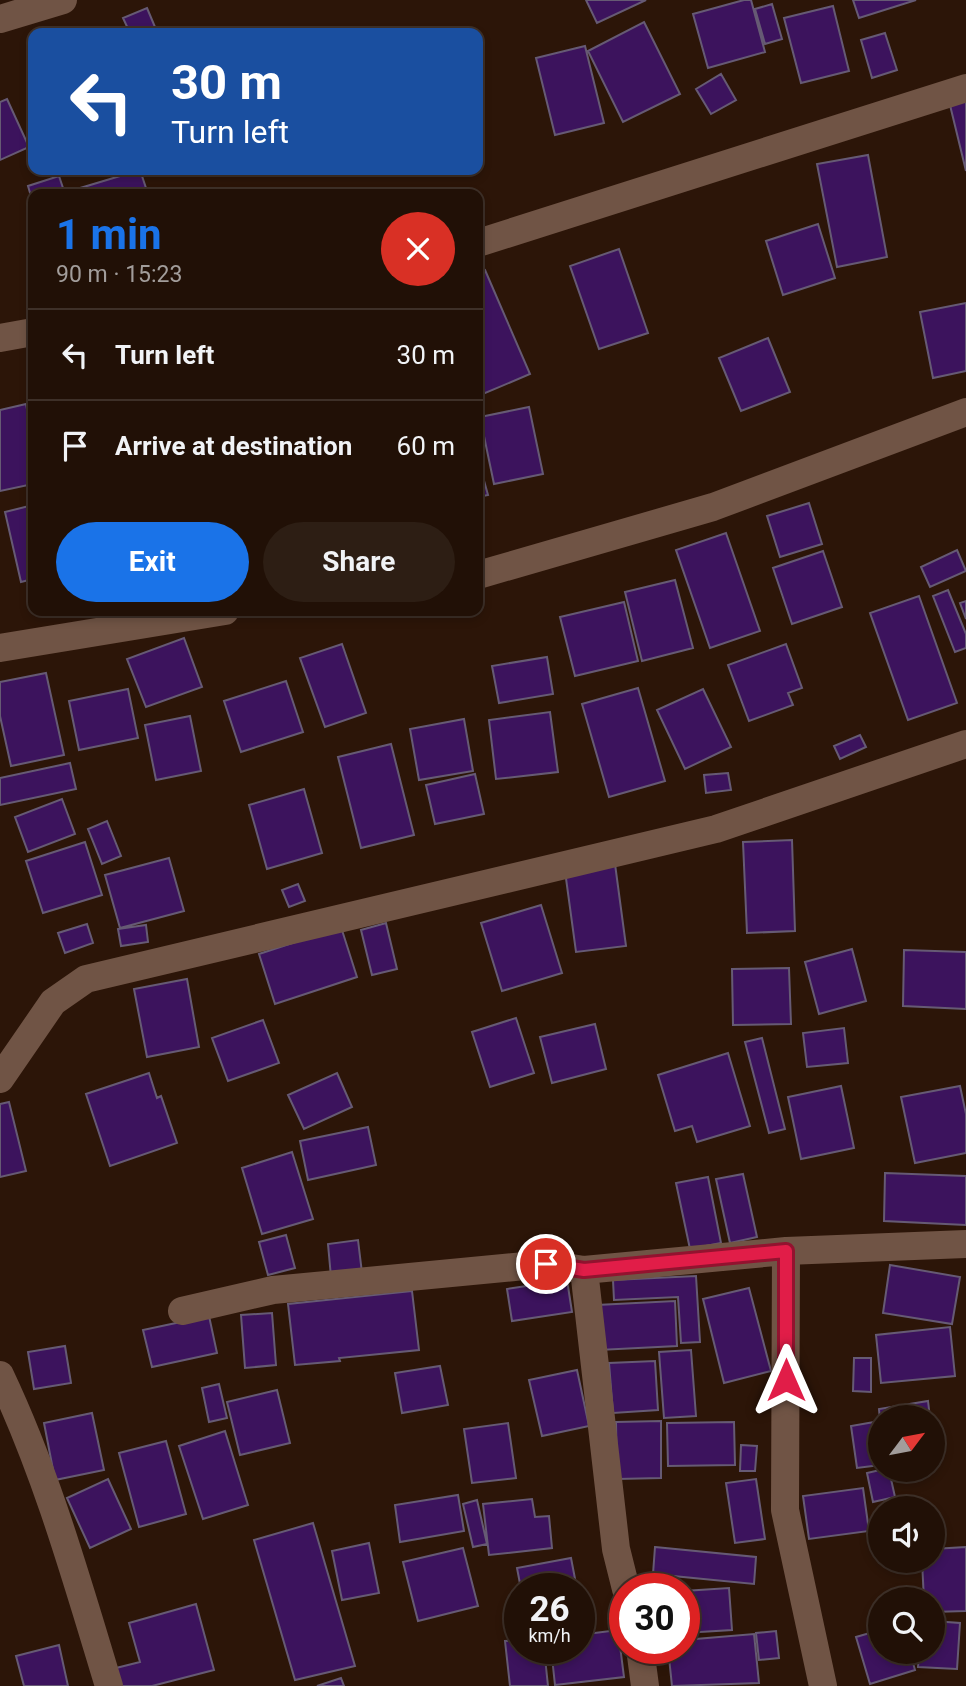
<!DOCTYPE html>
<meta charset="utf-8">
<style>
body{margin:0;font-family:Roboto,sans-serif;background:#2d1e14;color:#f1f3f6;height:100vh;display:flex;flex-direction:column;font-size:26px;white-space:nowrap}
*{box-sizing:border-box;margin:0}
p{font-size:23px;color:#a29d9b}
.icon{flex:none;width:38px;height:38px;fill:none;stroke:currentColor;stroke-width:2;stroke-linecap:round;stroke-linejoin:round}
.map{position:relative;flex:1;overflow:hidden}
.panel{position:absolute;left:28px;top:189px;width:455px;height:427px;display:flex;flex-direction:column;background:#211006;border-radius:14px;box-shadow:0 4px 10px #0003,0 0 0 2px #3e3028}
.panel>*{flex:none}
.banner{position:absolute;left:28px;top:28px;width:455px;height:147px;border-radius:14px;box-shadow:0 4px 10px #0003,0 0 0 2px #3e3028;background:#1a4fa0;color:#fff;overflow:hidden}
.needle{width:46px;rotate:58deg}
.tools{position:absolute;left:868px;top:1405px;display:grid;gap:14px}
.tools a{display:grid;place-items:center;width:77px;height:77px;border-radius:50%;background:#211006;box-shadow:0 4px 10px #0003,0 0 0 2px #3e3028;font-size:35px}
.speed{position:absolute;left:504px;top:1573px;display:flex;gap:14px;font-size:35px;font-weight:700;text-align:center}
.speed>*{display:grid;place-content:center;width:91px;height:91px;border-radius:50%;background:#211006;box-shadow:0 4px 10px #0003,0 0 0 2px #3e3028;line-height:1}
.speed small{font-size:18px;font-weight:400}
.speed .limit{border:10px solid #d22;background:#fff;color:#111}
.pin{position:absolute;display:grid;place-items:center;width:60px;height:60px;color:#fff;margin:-30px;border:4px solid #fff;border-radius:50%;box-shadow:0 2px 7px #0007}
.me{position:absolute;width:77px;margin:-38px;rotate:0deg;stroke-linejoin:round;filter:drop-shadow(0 0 5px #0008)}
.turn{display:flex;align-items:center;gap:24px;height:147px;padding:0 28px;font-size:32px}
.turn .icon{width:91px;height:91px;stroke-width:2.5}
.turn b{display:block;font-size:49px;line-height:60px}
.round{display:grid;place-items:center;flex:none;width:74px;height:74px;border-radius:37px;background:#2d1e14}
.overview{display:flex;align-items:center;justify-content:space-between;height:119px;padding:0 28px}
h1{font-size:42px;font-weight:700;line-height:52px;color:#1a73e8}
.action{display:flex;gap:14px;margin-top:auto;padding:14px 28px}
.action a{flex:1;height:80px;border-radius:42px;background:#1a73e8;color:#fff;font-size:28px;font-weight:700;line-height:80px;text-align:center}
.action a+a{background:#2d1e14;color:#f1f3f6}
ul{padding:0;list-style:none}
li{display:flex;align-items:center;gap:21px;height:91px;padding:0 28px;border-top:2px solid #3e3028}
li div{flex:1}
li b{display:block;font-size:26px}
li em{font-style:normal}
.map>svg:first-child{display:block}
</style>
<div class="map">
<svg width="966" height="1686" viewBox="0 0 966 1686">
<rect width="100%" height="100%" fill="#2c1508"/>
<path fill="#3c135d" stroke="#665a74" stroke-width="2" d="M586,0h60l-49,23z
M744,0h7l14,52 -57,16 -15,-54z
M853,0h63l-57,18z
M772,4l10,35 -17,5 -10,-35z
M833,6l16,65 -48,12 -17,-65z
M147,8l8,19 -15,6h-10l-7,-15z
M644,22l36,72 -57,28 -35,-71z
M885,33l12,37 -25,8 -11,-38z
M585,46l19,77 -49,12 -19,-77z
M721,74l15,26 -25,14 -15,-25z
M966,97v74l-17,-70z
M7,99l22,48 -29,13v-58z
M868,155l19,102 -50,10 -20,-103z
M140,170l8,24h-69l-2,-5z
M59,176l6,18h-32v9l-5,-17z
M818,224l17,54 -52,17 -17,-54z
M619,249l29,84 -49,16 -29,-83z
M485,270l45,104 -52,22v-123z
M966,303v68l-33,7 -13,-66z
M768,338l22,54 -49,19 -22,-53z
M26,404l7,36v44l-33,7v-81z
M529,407l14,67 -49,10 -14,-67z
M478,459l10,36 -10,2z
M809,503l13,41 -42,13 -13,-41z
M33,505v74l-12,3 -16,-70z
M726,533l34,98 -50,17 -34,-98z
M957,550l9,21 -36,16 -9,-20z
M823,551l19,56 -50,17 -19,-56z
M675,580l18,68 -51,13 -17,-69z
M948,590l18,44v14l-11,4 -22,-56z
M919,596l38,107 -49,17 -38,-107z
M966,601v18l-6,-16z
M624,602l14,59 -63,15 -15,-59z
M184,638l18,49 -56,20 -19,-48z
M342,644l24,69 -41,14 -25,-69z
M786,644l16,44 -14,5 5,12 -44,16 -21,-56z
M547,657l6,37 -54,9 -7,-37z
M46,673l18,82 -53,11 -11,-50v-34z
M286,681l17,51 -62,20 -17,-51z
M638,688l27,93 -56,16 -27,-93z
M128,689l10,49 -59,12 -10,-49z
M703,689l28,58 -46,22 -28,-59z
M550,712l8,60 -62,7 -7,-59z
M190,716l11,55 -45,9 -11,-55z
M464,719l9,52 -54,9 -9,-51z
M860,735l6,12 -26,12 -6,-13z
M391,744l23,91 -53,13 -23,-91z
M70,763l6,26 -76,16v-27z
M728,773l3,17 -25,3 -2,-18z
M475,774l9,40 -49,10 -9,-39z
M304,789l18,64 -55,16 -18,-64z
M62,799l13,35 -47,18 -13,-35z
M107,821l14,35 -19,8 -14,-35z
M792,840l3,91 -48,2 -4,-91z
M85,842l17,53 -59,18 -17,-52z
M169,858l15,53 -64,17 -15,-53z
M615,864l11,82 -50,6 -11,-81z
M298,884l7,17 -16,6 -7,-17z
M541,905l21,68 -60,18 -21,-68z
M386,923l11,46 -25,6 -11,-45z
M87,924l6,19 -28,10 -7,-20z
M146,925l2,17 -27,4 -3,-17z
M341,927l16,50 -82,27 -16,-50z
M852,949l14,52 -47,13 -14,-52z
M904,950l62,2v57l-63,-3z
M789,968l2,56 -58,1 -1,-56z
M187,979l12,68 -52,10 -13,-68z
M516,1018l18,55 -44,14 -18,-55z
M263,1020l16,43 -51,18 -16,-43z
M595,1024l11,45 -54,14 -12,-46z
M844,1028l4,35 -41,4 -4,-34z
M762,1038l23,91 -16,4 -24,-91z
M728,1053l22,73 -53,16 -5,-16 -17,5 -17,-56z
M149,1073l8,25 4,-2 16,47 -67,23 -24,-72z
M337,1073l15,34 -48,22 -16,-34z
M841,1086l13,62 -53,11 -13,-62z
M960,1086l6,28v39l-51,10 -14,-66z
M9,1102l17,69 -26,6v-73z
M368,1127l8,38 -68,15 -8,-39z
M292,1152l21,67 -51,15 -20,-66z
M885,1173l81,3v49l-82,-4z
M743,1174l14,63 -27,6 -14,-64z
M708,1177l13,66 -31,6 -14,-66z
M286,1235l9,33 -27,7 -9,-33z
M358,1240l4,33 -31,4 -3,-33z
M890,1265l70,12 -8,47 -69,-11z
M696,1276l4,66 -19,1 -3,-46 -64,3 -1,-20z
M567,1280l5,32 -60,9 -5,-32z
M749,1288l22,83 -47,12 -21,-84z
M412,1291l7,59 -80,8 1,3 -45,4 -7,-61z
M675,1301l2,45 -78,4 -2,-45z
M272,1313l4,52 -31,3 -4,-53z
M209,1316l8,37 -65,14 -9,-37z
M950,1327l5,49 -74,7 -5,-48z
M65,1346l6,37 -37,6 -6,-37z
M691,1350l5,66 -32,2 -5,-66z
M854,1358h17v34l-18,-1z
M655,1361l3,49 -45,3 -4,-50z
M440,1366l8,39 -46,8 -7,-40z
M577,1370l12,56 -47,10 -13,-56z
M219,1384l8,34 -18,4 -7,-34z
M277,1390l13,53 -50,12 -13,-53z
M928,1401l2,17h-50v2l-1,-11z
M92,1413l12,57 -49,10 -11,-57z
M661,1421v57l-44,1 -1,-57z
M880,1421v44l-23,3 -6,-42z
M734,1422l1,43 -67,1 -1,-43z
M508,1423l8,55 -44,5 -8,-54z
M225,1431l23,74 -45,14 -24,-73z
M166,1441l20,73 -47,13 -20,-74z
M741,1445l16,1 -2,25h-15z
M880,1470h9l6,27 -22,5 -6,-29z
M108,1479l23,50 -41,19 -23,-50z
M756,1479l9,60 -30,4 -9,-60z
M863,1488l6,43 -60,8 -6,-43z
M458,1495l6,36 -64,11 -5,-37z
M532,1499l3,18 14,-1 3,32 -63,7 -6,-51z
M477,1500l10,44 -14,3 -10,-43z
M313,1523l42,143 -60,14 -41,-140z
M369,1543l10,50 -37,7 -10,-49z
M655,1547l101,10 -2,27 -101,-10z
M966,1547v64l-33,1v-12h-9l-2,-39h11v-12z
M463,1548l15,58 -60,15 -15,-59z
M571,1558l6,31h-56l-4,-21z
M729,1588l3,42 -48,3v-42z
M196,1604l18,66 -62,16h-35l-5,-17 28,-7 -11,-39z
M933,1621l27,2 -3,46 -39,-2 1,-15h14z
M618,1630l6,47 -69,8 -4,-37h28v-13z
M880,1630v22h30l5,18 -45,14 -14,-47z
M776,1631l3,27 -20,2 -3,-27z
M754,1634l5,49 -87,3 -4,-38h16v-8z
M520,1640v8h24l4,38h-38l-5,-45z
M59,1645l9,41h-44l-8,-30z
M341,1678l3,8h-27z"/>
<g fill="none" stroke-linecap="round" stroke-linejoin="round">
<path stroke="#705445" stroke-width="28" d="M0,19l63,-19
M478,243l488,-155
M0,338l33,-6
M478,575l235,-68 253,-95
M0,648l225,-37
M0,1079l53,-77 33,-23 630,-150 250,-85
M786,1251l-1,259 38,176
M584,1270l32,279 10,40
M182,1311l91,-21 273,-26 38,6 202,-19 180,-7
M0,1375c47,99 77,206 109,311
M640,1648l5,38"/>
</g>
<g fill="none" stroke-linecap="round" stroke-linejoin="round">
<g stroke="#92132f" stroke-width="18">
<path id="route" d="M546,1264l38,6 202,-19v129"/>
</g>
<use href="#route" stroke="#e11d48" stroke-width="12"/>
</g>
</svg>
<div class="tools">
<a><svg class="needle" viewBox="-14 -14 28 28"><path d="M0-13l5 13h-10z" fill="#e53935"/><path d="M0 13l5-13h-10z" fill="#a29d9b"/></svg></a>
<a><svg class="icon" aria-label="sound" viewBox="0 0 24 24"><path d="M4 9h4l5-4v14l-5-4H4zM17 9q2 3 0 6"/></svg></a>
<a><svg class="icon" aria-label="search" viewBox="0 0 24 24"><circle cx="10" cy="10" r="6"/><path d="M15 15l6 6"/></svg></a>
</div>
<div class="speed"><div>26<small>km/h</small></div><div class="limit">30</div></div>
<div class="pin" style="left:546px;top:1264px;background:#d93025"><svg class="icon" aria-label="arrive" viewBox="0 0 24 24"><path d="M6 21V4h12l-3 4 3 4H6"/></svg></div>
<svg class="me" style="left:786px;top:1380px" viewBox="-20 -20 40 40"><path d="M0-17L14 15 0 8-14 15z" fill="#e11d48" stroke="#fff" stroke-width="4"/></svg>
<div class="banner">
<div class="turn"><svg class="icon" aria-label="left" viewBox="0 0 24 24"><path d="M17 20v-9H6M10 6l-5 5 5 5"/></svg><div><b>30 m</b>Turn left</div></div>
</div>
<section class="panel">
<div class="overview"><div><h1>1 min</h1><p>90 m · 15:23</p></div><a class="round" style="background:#d93025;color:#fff"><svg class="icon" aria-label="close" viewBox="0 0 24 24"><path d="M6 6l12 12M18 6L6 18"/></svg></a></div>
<ul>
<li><svg class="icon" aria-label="left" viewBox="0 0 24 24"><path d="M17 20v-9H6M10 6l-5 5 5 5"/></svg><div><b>Turn left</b></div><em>30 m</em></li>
<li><svg class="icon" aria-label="arrive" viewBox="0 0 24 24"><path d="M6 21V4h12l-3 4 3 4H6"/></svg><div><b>Arrive at destination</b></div><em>60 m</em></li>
</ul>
<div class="action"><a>Exit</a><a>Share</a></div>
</section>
</div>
